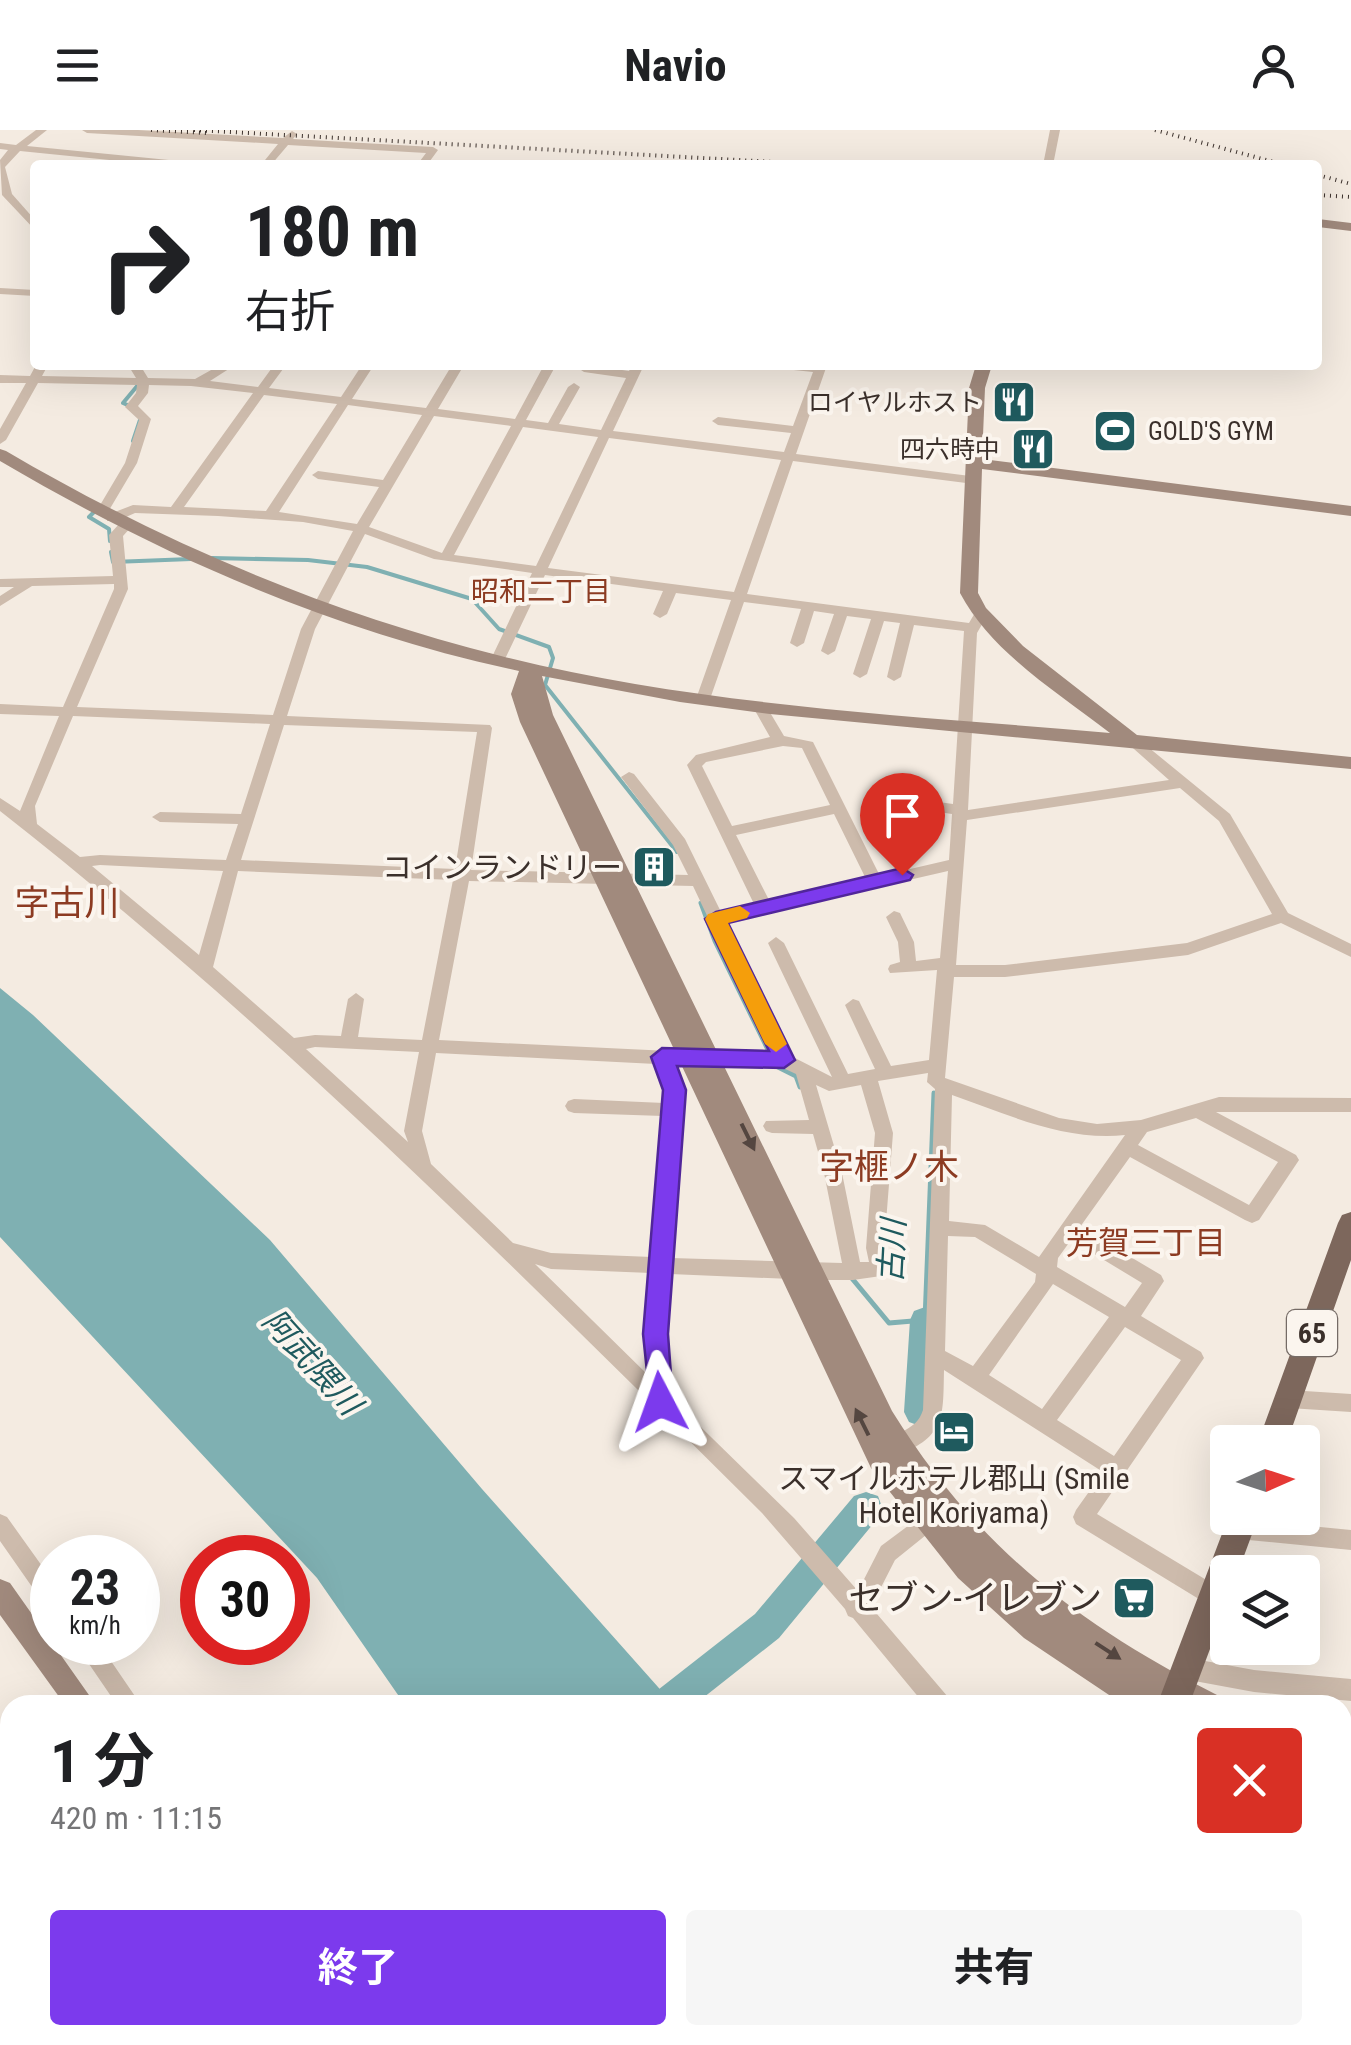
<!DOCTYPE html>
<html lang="ja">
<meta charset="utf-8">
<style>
body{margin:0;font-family:"Roboto Condensed","Noto Sans JP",sans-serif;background:#f6f6f6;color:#202124;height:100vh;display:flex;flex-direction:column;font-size:38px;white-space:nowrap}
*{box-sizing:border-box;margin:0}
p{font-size:32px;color:#757577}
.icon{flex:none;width:55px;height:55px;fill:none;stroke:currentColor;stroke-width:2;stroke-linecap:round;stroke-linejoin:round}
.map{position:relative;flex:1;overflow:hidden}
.side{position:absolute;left:0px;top:1565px;width:1352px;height:350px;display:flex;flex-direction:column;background:#fff;border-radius:30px 30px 0 0;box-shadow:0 10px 40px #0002}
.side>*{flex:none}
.hud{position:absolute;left:30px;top:30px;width:1292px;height:210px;border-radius:10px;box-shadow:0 10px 40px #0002;background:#fff;color:#202124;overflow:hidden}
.needle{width:65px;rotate:87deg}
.fabs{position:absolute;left:1210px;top:1295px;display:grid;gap:20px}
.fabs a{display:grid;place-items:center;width:110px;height:110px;border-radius:10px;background:#fff;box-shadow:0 10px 40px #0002;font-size:50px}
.speed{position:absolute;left:30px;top:1405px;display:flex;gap:20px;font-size:50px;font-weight:700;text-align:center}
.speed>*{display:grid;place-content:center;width:130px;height:130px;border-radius:50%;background:#fff;box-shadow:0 10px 40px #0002;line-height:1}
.speed small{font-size:25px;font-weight:400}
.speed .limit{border:15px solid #d22;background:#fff;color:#111}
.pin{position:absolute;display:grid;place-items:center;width:85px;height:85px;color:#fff;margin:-102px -42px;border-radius:50% 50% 50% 0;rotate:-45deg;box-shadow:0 0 10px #0007}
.pin .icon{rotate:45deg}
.me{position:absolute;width:110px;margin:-55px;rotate:356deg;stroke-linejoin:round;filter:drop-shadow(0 0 8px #0008)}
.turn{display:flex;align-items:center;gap:35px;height:210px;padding:0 50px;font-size:45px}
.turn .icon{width:130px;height:130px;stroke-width:2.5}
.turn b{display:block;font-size:70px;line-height:85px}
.round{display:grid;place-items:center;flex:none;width:105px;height:105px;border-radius:10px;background:#f6f6f6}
.overview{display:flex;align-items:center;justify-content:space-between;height:170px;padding:0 50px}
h1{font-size:60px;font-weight:700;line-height:75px}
.button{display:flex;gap:20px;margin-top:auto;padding:20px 50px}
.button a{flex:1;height:115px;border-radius:10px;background:#7c3aed;color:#fff;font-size:40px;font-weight:700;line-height:115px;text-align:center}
.button a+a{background:#f6f6f6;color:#202124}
header{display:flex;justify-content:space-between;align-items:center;height:130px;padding:0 50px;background:#fff;font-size:45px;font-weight:700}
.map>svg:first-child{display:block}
</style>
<header><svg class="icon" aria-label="menu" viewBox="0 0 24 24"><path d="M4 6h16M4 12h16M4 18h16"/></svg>Navio<svg class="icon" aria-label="person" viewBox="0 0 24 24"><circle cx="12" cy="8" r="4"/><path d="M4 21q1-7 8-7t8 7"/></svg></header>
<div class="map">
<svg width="1351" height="1915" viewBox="0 0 1351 1915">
<rect width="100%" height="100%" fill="#f4ebe1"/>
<path fill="#7fb0b2" d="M0,858l33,27 237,225 212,249 192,216h-269l-88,-127 -317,-341z
M635,1905h332l9,10h-334z"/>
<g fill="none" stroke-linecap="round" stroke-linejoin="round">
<path stroke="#7fb0b2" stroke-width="4" d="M132,277l-9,-4 15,-18
M133,311l9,-27
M95,381l-6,6 20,12 1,12
M111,422l2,10 78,-3
M212,428l96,2 59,7 105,32 27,30 50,18 4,11 -8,27 132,167"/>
<path stroke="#7fb0b2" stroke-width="5" d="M701,773l14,38 61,125 20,10 4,11
M850,1146l39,47 36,-3 9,-227"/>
<path fill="#7fb0b2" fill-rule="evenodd" d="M925,1177l11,4 4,9 -4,92 -5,10 -11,4 -11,-4 -5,-10 6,-92 4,-9z
M866,1362l12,4 4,11 -4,11 -99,120 -85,67h-46l6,-12 101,-79 99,-118z"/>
<path fill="#cdbbac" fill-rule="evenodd" d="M36,0h11l-20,16 162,16 5,3h-35l-139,-14 -15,16 7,27 23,26v10l-33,-35 -2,-35 8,-10 -8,-1v-6l16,2z
M82,0h56l145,8 9,-7 5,3 -4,5 140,8 5,3 -11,15h-10l9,-12 -138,-8 -17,20h-10l17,-21 -191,-11z
M1050,0h10l-7,35h-10z
M0,158l35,2v6l-35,-2z
M36,235h12l-6,11 94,2 -8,-13h12l8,13 47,1 25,-14h15l-25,16 48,6 16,-22h12l-17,23 72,9 21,-32h12l-22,34 74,9 26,-43h12l-26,44 77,10 29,-54h12l-30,55 22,3 20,-36 6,-4 6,4 -21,37 42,6 25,-52 -42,-6 -6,-4 10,-3 41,6 3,-6h12l-31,66 171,21 7,-19 -73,-8 -6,-4 6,-4 75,9 20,-54 -29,-3 -6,-4h49l-31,89 182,23 2,3 -6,4 -181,-23 -46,133 222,29 7,-12h10l2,3 -11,19 -9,177 201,-30 -44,-39 7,-5 5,2 93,76 58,99 63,31v13l-70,-34 -93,32 -183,22h-51l-9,101 114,40 38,6 44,-4 78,-23 132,1v14h-135l80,43 3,5 -40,60 -7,3 -7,-3 -115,-63 -50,70 81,48 3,6 -23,35 60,36 3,6 -107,156 126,76 3,7 -3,7 -8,3 -8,-3 -131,-80 -3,-7 3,-7 27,-38 -159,-102c-1,46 2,66 -46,85l-7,-3 -3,-6c9,-18 28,-14 35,-36l12,-321 -8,-7 1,-9 -50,8 15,52 -9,115 6,21 -2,6 -35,5h-39l-144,-6 -4,61 4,62 124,121 64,73 23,-45 43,-32 7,3 3,7 -3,7 -36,29 -24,47 77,90 3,8h-26l-72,-87 -5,-2 -3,-7 -83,-96c-246,-244 -489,-488 -762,-702v-13l20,13 39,-95 -59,-2v-10l63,3 51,-118v-5l-82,2 -32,20v-10l14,-9h-14v-8l113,-3 -4,-41 11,-12h10l2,3 -9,10 5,53 -51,118 196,8 28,-86 52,-98 -50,-9 -85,-6 -83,-3 -18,8h-10v-6l26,-10 38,2 82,-114 -62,-7 -42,-1 -1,8 -10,13 13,13 -14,44 -29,49 -6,4 -6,-4 29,-49 14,-43 -14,-13 11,-14 1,-8 -99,-2 -32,57 -6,4v-15l26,-46h-26v-8l30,1zM264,265l73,9 -71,107 -82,-4zM348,275l74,10 -39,65 -65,-9 -6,4 6,4 61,8 -22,37 -78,-12zM434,286l77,10 -69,127 -73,-26zM523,297l75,10 -62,129 -82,-11zM609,308l172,22 -47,132 -186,-24zM365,404l69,25 98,14 -41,86 7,4 7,-4 40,-84 118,16 -10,23 7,4 7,-4 9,-21 55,7 -35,99 7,5 7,-5 34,-97 57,7 -11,34 7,4 7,-4 10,-32 20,3 -13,37 7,4 7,-4 12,-35 24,3 -18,55 7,4 7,-4 17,-53 16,2 -13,54 7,4 7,-4 13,-52 50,6 -11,173 -58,-8 -11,4 -9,-2 -8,5 3,4 16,4 11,-5 55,8 -3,46 -69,16 -67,-134 -29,-6 -19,-32 -5,-2 -7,5 17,30 -74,18 -9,10 67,139 -33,8 -36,-73 -51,-65 -5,-2 -8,5 52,68 15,30 -217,-5 21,-142 -2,-3 -203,-9 28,-87zM73,586l197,8 -29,90 -81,-2 -8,5 8,5 78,2 -12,36 -126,-5 -20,2 -43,-33 -2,-18zM284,595l193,7 -22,137 -214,-9zM783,616l19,2 28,57 -98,21 -30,-60 4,-4zM1180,658l39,33 53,93 -85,29 -182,22h-49l11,-145zM834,684l32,65 -97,21 -33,-65zM100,735l123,6 -24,84 -107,-89zM238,741l215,9 -31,160 -64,-3 6,-38 -8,-6 -8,6 -7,37 -26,-1 -21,3 -81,-71zM948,741l-8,87 -24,3 -2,-19 -14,-29 -6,-2 -8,6 12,25 2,20 -10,3 -2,4 2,4 47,-3 -8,90 -38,6 -32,-65 -6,-2 -8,6 30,64 -27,5 -64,-131 -8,-6 -8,6 64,134 -41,-21 -65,-134zM469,751l224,5 79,167h-61l-272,-13zM315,917l104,5 -15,79 4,11 -102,-93zM436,923l220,11 9,26 -1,13 -90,-4 -6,2 -3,5 3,5 6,2 89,3 -11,141 -101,-4 -38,-10 -82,-79 -9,-33zM673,935l108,2 15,7 13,46 -43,1 -3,5 3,5 6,2 41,1 11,39 18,90 -171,-5 12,-168zM816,955l13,6 32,-6 14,48 -9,115 3,14h-9l-18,-89zM952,965c57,20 112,46 173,40l-86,122 -54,-32 -36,-4zM1196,988l82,44 -29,43 -111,-60 9,-13zM948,1106l27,1 61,37 -1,8 -62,84 -28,-15zM1071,1110l71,43 -17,24 -68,-40 1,-9zM535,1134l16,5 100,4 -5,62 3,41zM1053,1154l56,33 -67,92 -53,-34zM1125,1197l56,33 -67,96 -57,-36z
M1289,1260l62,4v18l-62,-4 -7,-3 -3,-6 3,-6z
M0,1384l7,3 45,63v27l-8,-3 -44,-63z
M1238,1389l113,11v20l-113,-11 -7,-3 -4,-7 4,-7z
M74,1512h24l43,63h-24z
M1189,1528l65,12 97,9v22l-97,-9 -65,-12 -8,-3 -3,-8 3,-8z
M1342,1715h9v24h-9z
M1342,1818l9,4v31l-9,-3z
M343,1905h27l5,10h-27z
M1179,1905h28l5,10h-28z"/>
<path fill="#a18a7d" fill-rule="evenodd" d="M1318,89l33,4v8l-33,-4z
M976,235h16l-7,23 -3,71 369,47v10l-369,-47 -4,124 8,15 37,38 114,89 214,22v12l-581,-55 -90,-12 -138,-26 11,39 339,696c83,134 186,214 325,284l4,10h-44l-13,-7 2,7h-42l-100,-67 -66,-60 -87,-110 -351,-746 -9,-28 8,-23c-183,-39 -358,-115 -519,-210v-12l6,2c155,91 320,161 495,205 198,50 406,59 609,77 -53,-41 -118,-80 -150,-140l9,-205z
M0,1449l10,4 86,122h-31l-65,-90z
M1342,1624l9,4v30l-9,-4z
M1342,1654l9,4v30l-9,-4z
M284,1905h33l4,10h-33z"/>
<path fill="#7d675c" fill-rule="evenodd" d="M1351,1082v48l-64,182h-29l80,-219 4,-8z
M1228,1388h30l-20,54h-10v29l-39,104h-32z
M1025,1905h37l-4,10h-37z"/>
<path stroke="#3b302b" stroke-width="4" stroke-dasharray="1 5" stroke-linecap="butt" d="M151,0l55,3
M194,0l635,35
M1155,0l130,35
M1318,45l33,9
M1318,65l33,2"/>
</g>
<defs><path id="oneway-solid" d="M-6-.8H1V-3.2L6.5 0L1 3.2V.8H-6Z" transform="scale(2.5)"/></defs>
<g fill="#544640">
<use href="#oneway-solid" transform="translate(748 1007) rotate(64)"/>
<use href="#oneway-solid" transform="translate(862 1292) rotate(-116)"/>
<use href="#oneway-solid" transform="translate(1108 1521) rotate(33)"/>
</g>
<path fill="#7c3aed" stroke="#51269a" stroke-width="2.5" d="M902,738l11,7 -3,5 -182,43 67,137 -11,8 -107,-2 9,24 -18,244 5,68 -4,8 -9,3 -9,-3 -8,-76 20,-244 -12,-33 11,-9 107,3 -64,-132 11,-7z"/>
<path fill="#f59e0b" d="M740,776l10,7 -3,5 -19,5 59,121 -11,8 -11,-8 -60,-125 3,-5z"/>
<defs>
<g id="restaurant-square" transform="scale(2.25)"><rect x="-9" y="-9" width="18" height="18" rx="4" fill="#1f5a5e" stroke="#fbf5ee"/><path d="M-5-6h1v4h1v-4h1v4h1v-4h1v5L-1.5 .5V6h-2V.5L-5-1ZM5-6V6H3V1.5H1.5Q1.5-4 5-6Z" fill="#fff"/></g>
<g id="stadium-square" transform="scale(2.25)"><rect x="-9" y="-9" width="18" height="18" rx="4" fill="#1f5a5e" stroke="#fbf5ee"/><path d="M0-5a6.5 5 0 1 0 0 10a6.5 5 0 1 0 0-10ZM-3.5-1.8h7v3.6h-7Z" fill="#fff"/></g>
<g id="building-square" transform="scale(2.25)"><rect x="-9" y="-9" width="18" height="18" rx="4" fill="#1f5a5e" stroke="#fbf5ee"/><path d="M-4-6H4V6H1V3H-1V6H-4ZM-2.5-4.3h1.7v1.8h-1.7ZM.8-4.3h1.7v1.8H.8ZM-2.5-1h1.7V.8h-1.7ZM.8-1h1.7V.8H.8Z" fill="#fff"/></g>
<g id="hotel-square" transform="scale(2.25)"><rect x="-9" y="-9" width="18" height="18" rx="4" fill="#1f5a5e" stroke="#fbf5ee"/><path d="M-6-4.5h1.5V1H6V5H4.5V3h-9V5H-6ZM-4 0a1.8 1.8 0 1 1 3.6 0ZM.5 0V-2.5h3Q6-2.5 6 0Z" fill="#fff"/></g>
<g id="supermarket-square" transform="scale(2.25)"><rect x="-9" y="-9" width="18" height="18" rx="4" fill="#1f5a5e" stroke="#fbf5ee"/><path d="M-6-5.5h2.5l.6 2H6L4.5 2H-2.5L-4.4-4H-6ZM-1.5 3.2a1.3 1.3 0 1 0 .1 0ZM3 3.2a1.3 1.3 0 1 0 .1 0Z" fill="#fff"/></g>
</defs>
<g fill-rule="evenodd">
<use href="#restaurant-square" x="1014" y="272"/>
<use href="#stadium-square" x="1115" y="301"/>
<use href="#restaurant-square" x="1033" y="319"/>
<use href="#building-square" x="654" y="737"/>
<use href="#hotel-square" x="954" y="1302"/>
<use href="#supermarket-square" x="1134" y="1468"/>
</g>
<g text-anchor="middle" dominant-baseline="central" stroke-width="8" stroke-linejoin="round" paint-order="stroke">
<g font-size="25" fill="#3b302b" stroke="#fbf5ee" text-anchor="end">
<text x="982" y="272">ロイヤルホスト</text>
<text x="1148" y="301" text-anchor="start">GOLD'S GYM</text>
<text x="1000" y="319">四六時中</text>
</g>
<g font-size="28" fill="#8c3b22" stroke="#fbf5ee">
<text x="541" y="461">昭和二丁目</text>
</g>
<rect fill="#fbf5ee" stroke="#756b66" stroke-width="2.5" x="1287" y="1180" width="50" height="46" rx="8"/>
<g font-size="28" font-weight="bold" fill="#3b302b">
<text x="1312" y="1203">65</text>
</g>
<g font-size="30" fill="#3b302b" stroke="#fbf5ee" text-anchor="end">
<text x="622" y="737">コインランドリー</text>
<text x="954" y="1348" text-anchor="middle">スマイルホテル郡山 (Smile<tspan x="954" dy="34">Hotel Koriyama)</tspan></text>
</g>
<g font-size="32" fill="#8c3b22" stroke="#fbf5ee">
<text x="1146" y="1113">芳賀三丁目</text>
</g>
<g font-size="32" font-style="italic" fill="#1f5a5e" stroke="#fbf5ee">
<text transform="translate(892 1121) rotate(-87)">古川</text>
<text transform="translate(312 1232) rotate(48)">阿武隈川</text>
</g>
<g font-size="35" fill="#8c3b22" stroke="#fbf5ee">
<text x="67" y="773">字古川</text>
<text x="889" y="1037">字榧ノ木</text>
</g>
<g font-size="35" fill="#3b302b" stroke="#fbf5ee" text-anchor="end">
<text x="1102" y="1468">セブン-イレブン</text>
</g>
</g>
</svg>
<div class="fabs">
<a><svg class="needle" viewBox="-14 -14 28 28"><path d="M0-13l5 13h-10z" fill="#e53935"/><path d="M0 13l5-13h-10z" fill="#757577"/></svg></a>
<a><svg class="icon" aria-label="layers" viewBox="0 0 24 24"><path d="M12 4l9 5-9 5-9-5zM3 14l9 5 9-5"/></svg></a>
</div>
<div class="speed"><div>23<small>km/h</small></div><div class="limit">30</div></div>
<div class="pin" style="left:902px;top:745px;background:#d93025"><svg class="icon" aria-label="arrive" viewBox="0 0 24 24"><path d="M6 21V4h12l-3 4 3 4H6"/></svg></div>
<svg class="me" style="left:660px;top:1272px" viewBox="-20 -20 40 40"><path d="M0-17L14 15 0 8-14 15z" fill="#7c3aed" stroke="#fff" stroke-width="4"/></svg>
<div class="hud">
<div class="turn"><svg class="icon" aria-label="right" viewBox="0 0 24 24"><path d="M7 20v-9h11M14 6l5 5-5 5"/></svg><div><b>180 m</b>右折</div></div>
</div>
<section class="side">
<div class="overview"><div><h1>1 分</h1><p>420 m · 11:15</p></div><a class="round" style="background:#d93025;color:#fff"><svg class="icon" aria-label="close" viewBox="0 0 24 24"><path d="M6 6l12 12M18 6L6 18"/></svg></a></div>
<div class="button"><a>終了</a><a>共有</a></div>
</section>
</div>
